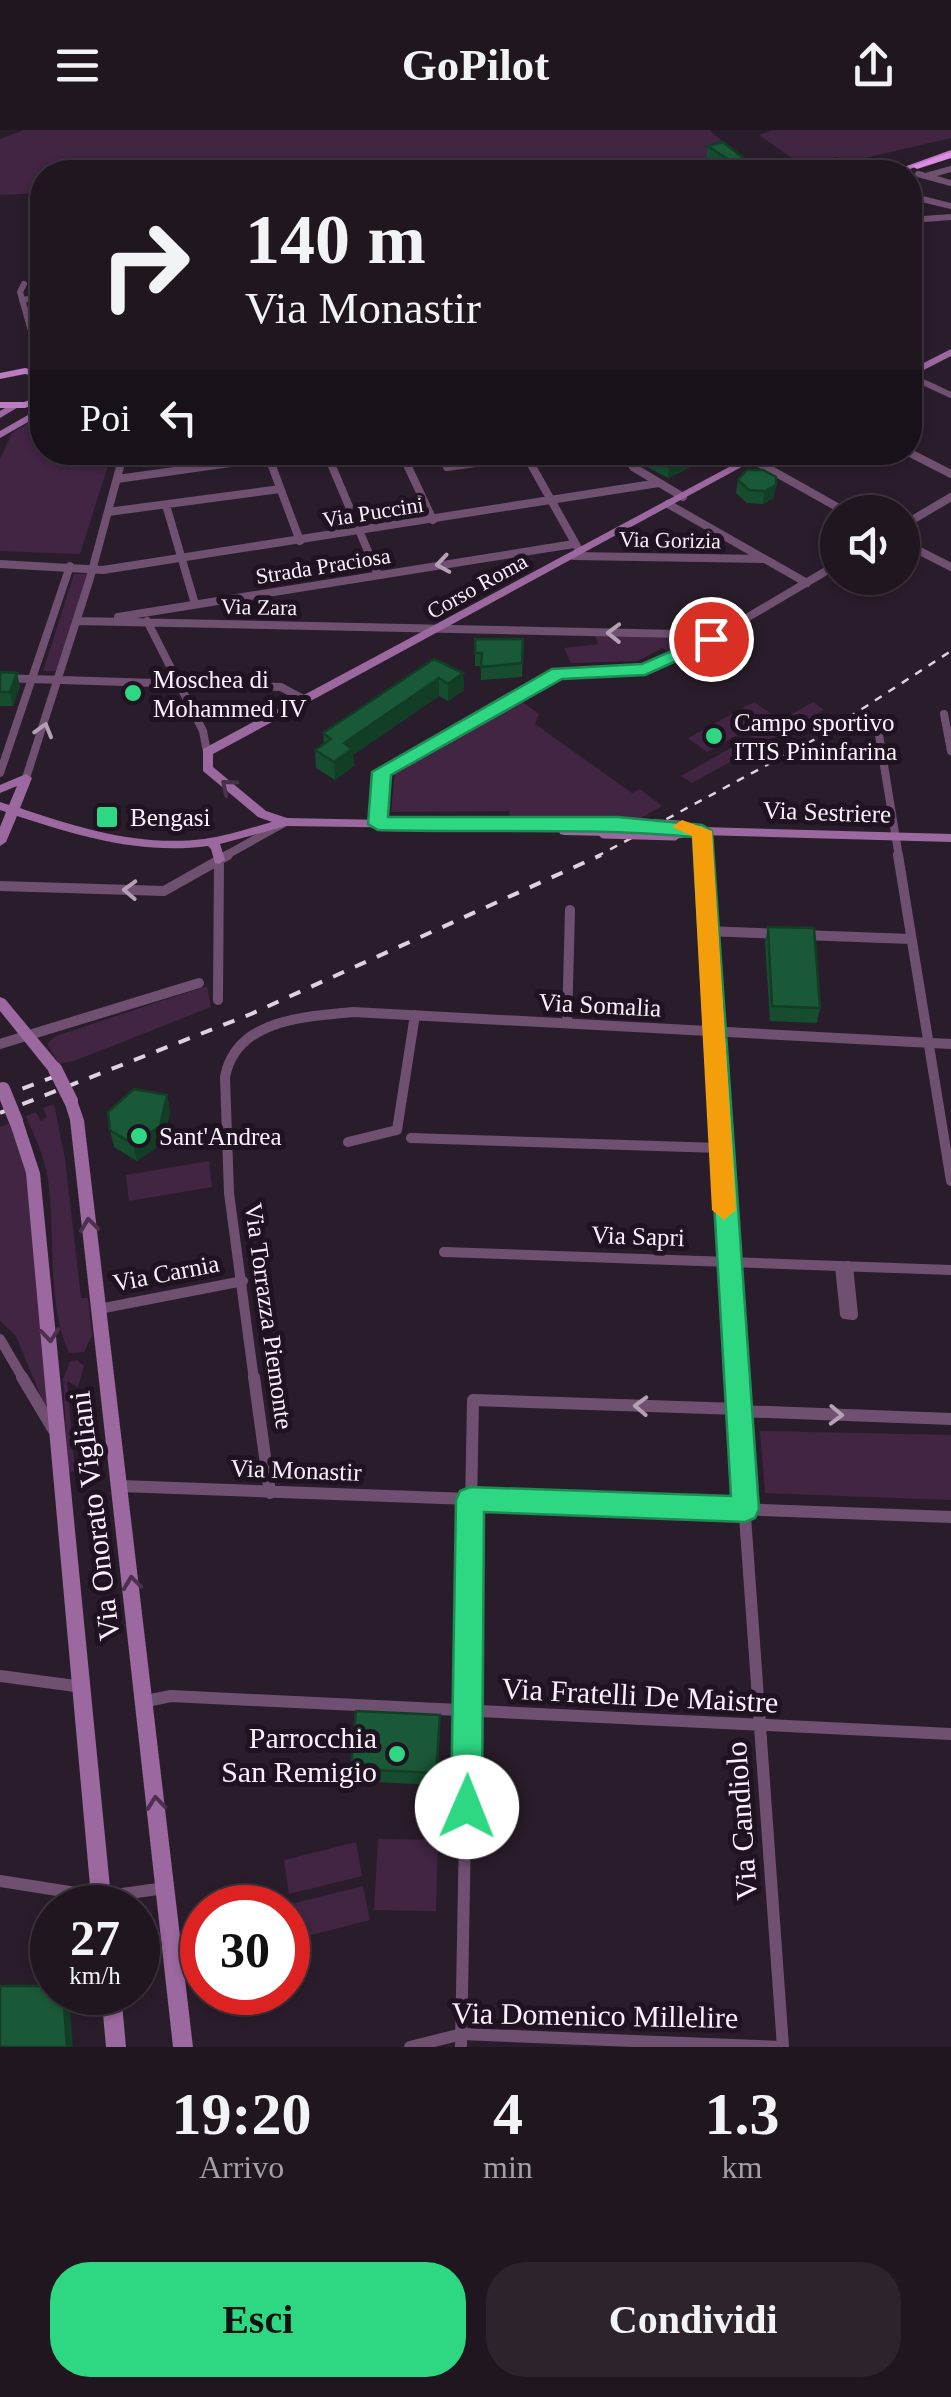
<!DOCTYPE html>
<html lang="it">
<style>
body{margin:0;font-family:"Times New Roman",serif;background:#2d232d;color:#f1f3f6;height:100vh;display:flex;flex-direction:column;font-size:38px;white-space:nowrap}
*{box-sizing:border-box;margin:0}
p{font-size:32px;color:#a29fa5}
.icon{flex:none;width:55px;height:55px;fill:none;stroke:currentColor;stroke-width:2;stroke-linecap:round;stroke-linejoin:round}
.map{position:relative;height:1917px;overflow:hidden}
.panel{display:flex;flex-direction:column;background:#201620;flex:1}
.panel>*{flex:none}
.banner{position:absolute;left:30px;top:30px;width:892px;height:305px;border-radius:40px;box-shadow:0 2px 8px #0004,0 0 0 2px #3d353e;background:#201620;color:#f1f3f6;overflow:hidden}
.fabs{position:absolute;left:820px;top:365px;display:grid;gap:20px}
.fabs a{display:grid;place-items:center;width:100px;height:100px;border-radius:50%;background:#201620;box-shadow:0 2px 8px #0004,0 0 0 2px #3d353e;font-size:50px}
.speed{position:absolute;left:30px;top:1755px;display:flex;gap:20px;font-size:50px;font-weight:700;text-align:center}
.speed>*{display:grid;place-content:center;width:130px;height:130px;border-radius:50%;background:#201620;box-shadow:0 2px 8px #0004,0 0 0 2px #3d353e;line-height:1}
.speed small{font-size:25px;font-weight:400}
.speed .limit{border:15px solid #d22;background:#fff;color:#111}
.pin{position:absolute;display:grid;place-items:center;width:85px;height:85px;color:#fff;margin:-42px;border:5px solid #fff;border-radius:50%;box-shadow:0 2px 10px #0007}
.me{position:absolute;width:110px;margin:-55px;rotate:1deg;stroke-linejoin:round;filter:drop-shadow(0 0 8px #0008)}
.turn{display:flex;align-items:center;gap:35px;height:210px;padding:0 50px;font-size:45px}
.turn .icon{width:130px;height:130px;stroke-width:2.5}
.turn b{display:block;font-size:70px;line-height:85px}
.then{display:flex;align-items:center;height:95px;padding:0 50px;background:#0003;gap:20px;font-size:38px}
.eta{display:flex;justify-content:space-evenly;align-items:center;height:170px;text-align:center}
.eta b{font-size:60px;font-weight:700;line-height:70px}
.action{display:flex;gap:20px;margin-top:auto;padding:20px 50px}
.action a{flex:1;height:115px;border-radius:40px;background:#2ed883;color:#111;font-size:40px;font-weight:700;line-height:115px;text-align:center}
.action a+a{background:#2d232d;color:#f1f3f6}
header{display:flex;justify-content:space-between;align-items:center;height:130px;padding:0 50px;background:#201620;font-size:45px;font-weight:700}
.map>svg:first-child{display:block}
</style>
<header><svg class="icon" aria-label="menu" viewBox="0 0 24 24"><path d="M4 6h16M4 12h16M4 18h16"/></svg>GoPilot<svg class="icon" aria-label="share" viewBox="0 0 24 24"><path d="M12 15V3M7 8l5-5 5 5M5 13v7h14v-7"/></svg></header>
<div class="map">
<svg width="951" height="1917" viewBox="0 0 951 1917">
<rect width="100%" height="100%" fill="#2a1d2b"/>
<path fill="#412543" d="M24,0h685l50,42h-717v21l-42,2v-56z
M773,0h178v8l-99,23 -16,-4 -33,9 -44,-31z
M42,284v38l70,1 -32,101 -80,-3v-92l12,-26z
M74,444h13l-30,97h-14z
M595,506l78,2 6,4 -11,9 -6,-3 -24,13 -67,2 -7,-15 34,-4z
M518,569l21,15 -4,10 97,69 8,-4 22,17 -23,13 -129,-3 -1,-5 -118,1 4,-42z
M754,572l19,13 -66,37 -19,-14z
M813,572l11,8 -132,73 -11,-7z
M207,856l4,21 -137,54 -15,3 -12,-20 9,-8z
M54,974l11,55 16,139h7l4,38 -8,16 -15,1c-24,-54 -12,-121 -22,-179 -4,-20 -13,-39 -21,-58l10,-4 5,9 6,-4 -4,-9z
M16,991l9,22 33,295 -42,-102 -16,-15v-194z
M209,1031l3,26 -83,14 -3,-26z
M77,1230l7,6 -6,21 -11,-6 7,78 11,8 -17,6 -5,-94 7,-17z
M760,1301l191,4v65l-186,-7z
M378,1709l60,1 -2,71 -62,-1z
M356,1712l6,34 -73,18 -5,-34z
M363,1756l7,34 -74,19 -5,-35z"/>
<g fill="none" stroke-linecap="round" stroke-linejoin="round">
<path stroke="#705071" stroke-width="6" d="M918,44l33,9
M926,46l25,-7
M910,66l41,10
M910,90l41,-3
M24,154l-4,8 20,71 -8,9
M22,170l20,-3
M910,246l41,19"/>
<path stroke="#705071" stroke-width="8" d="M326,322l52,123
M401,322l32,68
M524,322l54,96
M624,322l9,15 50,30
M739,322l107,60
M908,322l43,22
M269,328l31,83
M447,337l79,-11
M117,349l192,-27
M668,374l139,79
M166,375l29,99
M108,382l172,-23
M902,396l49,-29
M902,412l49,25
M574,426l190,3
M0,434l103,6 556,-87
M118,487l456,-73
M77,491l602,13 32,5
M147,491l56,110 4,21
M0,548l281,9 26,14
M944,584l7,37
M879,605l20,122
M0,643l70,-207
M26,648l64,-200 34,-126
M378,694l4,-52 176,-99 87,-3 66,-31 127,-75
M702,701l1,26
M223,727l63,-35"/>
<path stroke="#705071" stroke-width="10" d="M703,725l32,525
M898,725l53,326
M0,756l164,5 64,-36
M706,801l74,3
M802,805l109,4
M218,870l1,-140
M567,893l3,-113
M0,914l199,-61
M411,1008l308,10
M348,1012l49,-12 18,-115
M444,1122l507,18
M840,1136l5,48 8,1 -5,-49
M99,1179l144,-28
M0,1209l24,41
M254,1250l-25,-187 -4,-116c11,-58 79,-60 128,-65l598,32"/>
<path stroke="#705071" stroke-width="12" d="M22,1247l31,52
M254,1247l16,116
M735,1247l48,670
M739,1281l212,8
M121,1356l830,31
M0,1546l83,11
M146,1571l25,-5 780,38
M0,1751l101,16 64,-9
M410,1917l52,-13 319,13
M461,1917l12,-647 265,9"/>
<path fill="#9b689f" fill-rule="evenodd" d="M951,219v7l-41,21v-7z
M12,274l8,2 -20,12v-7z
M42,277v7l-42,24v-7z
M757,322h12l-556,302v13l53,44 21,7 247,5 88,-3 2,3 -6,4 -27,1 17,2 2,3 -2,3 -44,-1 -4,-1 -1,-4 -273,-4 -66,18 5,16 -6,4 -4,-1 -4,-14 -3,-3c-66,9 -130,-10 -191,-30l-11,26 -6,4v-19l6,-15 -6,-2v-8l9,3 8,-19 -17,7v-8l26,-11 6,4 -12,30c58,20 121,39 184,31 23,-3 46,-11 68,-17l-14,-5 -55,-46v-22z
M702,697l249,7v8l-249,-7 -28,4 -6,-4 6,-4z
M0,867l5,2 55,66 2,4 -2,4h-10l-50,-62z
M71,966l5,1 8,23 109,927h-20l-103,-927 -6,-19 2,-4z
M16,986l5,1 2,4 17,52 72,735h-20l-66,-735 -17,-52 2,-4z
M101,1862h20l5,55h-20z"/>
<path fill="#bd7bc2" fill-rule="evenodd" d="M951,20v5l-50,17h-11z
M25,238l17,4v6l-17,-4 -25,5v-6z
M42,266v6l-17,6h-25v-6h24z"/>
<path fill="#dc8ce2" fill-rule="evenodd" d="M951,22v6l-34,11 -5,-3z"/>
<path stroke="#ddd2dd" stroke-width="2.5" stroke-dasharray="8 8" stroke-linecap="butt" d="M596,727l223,-120 132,-86"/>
<path stroke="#ddd2dd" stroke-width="4" stroke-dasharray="12 12" stroke-linecap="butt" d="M0,967l56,-21
M0,983l251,-99 350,-159"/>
<path stroke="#9b689f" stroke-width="11" d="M618,693l61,3
M604,703l70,2"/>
<path stroke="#9b689f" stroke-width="14" d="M55,939l16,32
M3,959l13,32"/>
</g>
<path fill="#164d2f" d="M708,16l42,26h-28l-16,-11z
M633,322h65l-1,12 -29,14 -30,-16z
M747,340l27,28 -11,6 -16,-1 -11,-10 2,-13z
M475,509h48l-1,38 -41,3v-14h-6z
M434,529l29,14 1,17 -16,11 -9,-5 -86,59 1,11 -19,14 -19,-12 -1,-18 9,-6 -1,-11z
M0,542l20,14 -7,20h-13z
M768,797l52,81 -3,15 -47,-2 -5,-79z
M167,965l3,17 -6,30 -27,19 -23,-14 -4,-17z
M440,1598l-3,57 -84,-4 -2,-12z"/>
<path fill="#123e26" d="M751,34l-1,8h-12l1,-5z
M696,322h2l-1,12 -29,14 1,-12z
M776,355l-2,13 -11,6 2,-13z
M17,543l3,13 -7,20 -3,-14z
M463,543l1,17 -16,11v-17z
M439,548v18l-86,59 1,11 -19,14 -1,-18 10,-19z
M167,965l3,17 -6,30 -27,19 -4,-17z
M440,1585v13l-3,57 -1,-12z
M63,1862h4l2,3 4,52h-6z"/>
<path fill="#1a5937" stroke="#123e26" stroke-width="2.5" d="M723,12l28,22 -12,3 -31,-21z
M646,322h50l-27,14z
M747,340h16l13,7v8l-11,6 -16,-1 -11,-10z
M475,509h48l-1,24 -41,4 1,-14h-7z
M434,529l29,14 -15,11 -9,-6 -95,65 8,6 -18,13 -19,-12 16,-11 -8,-6z
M0,542l17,1 -7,19h-10z
M768,797l46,1 6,80 -48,-2z
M134,959l33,6 -7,31 -27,18 -23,-14 -2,-18z
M356,1581l84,4 -4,58 -85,-4z
M0,1856h52v6h11l4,55h-67z"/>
<defs><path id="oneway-chevron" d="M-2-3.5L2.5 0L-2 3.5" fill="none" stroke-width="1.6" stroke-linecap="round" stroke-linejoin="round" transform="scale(2.5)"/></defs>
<g stroke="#b5a0b6">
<use href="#oneway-chevron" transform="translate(443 434) rotate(171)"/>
<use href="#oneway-chevron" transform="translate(614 503) rotate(-179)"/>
<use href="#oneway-chevron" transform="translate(44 600) rotate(-74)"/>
<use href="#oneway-chevron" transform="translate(130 760) rotate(-178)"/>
<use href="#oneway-chevron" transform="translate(641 1276) rotate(-178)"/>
<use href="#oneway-chevron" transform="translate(836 1285) rotate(2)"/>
</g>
<g stroke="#4b314d">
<use href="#oneway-chevron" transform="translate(228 656) rotate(-140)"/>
<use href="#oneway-chevron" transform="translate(89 1095) rotate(-97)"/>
<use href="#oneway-chevron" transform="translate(50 1205) rotate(85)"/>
<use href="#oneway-chevron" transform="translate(132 1453) rotate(-97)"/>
<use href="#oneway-chevron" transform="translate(156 1673) rotate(-96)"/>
</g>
<path fill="#2ed883" stroke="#1e8c55" stroke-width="2.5" d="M711,504l9,5 -3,4 -72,32 -83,4 -171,96 -3,42h230l84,8 10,6 47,678 -4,9 -10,4 -261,-10 -2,295 -4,11 -11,4 -11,-4 -5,-11 5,-307 4,-9 10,-4 261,9 -38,-659c-105,-10 -210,-4 -315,-7l-10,-6 4,-52 180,-103 90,-5z"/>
<path fill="#f59e0b" d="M682,690l30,11 24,379 -12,10 -12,-10 -20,-374 -20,-9z"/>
<g fill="#2ed883" stroke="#201321" stroke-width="4">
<circle cx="133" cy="563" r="10"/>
<circle cx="714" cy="606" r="10"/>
<rect x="95" y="675" width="24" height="24" rx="5"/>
<circle cx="139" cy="1006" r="10"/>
<circle cx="397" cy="1624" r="10"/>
</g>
<g text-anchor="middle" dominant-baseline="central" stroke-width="10" stroke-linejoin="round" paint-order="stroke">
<g font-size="22" fill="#faf0fa" stroke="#201321">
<text transform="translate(373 382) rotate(-9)">Via Puccini</text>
<text transform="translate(670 410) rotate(1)">Via Gorizia</text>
<text transform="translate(323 436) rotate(-9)">Strada Praciosa</text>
<text transform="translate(477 456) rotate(-29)">Corso Roma</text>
<text transform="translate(259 477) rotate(1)">Via Zara</text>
</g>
<g font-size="25" fill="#faf0fa" stroke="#201321" text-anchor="start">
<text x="153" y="549">Moschea di<tspan x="153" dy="29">Mohammed IV</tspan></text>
<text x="734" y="592">Campo sportivo<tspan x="734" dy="29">ITIS Pininfarina</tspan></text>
<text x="130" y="687">Bengasi</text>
<text x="159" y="1006">Sant'Andrea</text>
</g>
<g font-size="25" fill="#faf0fa" stroke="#201321">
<text transform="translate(827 682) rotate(2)">Via Sestriere</text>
<text transform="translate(600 875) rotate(3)">Via Somalia</text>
<text transform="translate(638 1106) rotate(2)">Via Sapri</text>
<text transform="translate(166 1143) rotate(-11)">Via Carnia</text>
<text transform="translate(269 1186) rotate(82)">Via Torrazza Piemonte</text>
<text transform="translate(296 1340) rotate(2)">Via Monastir</text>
</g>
<g font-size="30" fill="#faf0fa" stroke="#201321">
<text transform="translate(94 1386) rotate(-97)">Via Onorato Vigliani</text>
<text transform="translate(640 1565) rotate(3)">Via Fratelli De Maistre</text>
<text transform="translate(741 1691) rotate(-94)">Via Candiolo</text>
<text transform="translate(595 1885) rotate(1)">Via Domenico Millelire</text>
</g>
<g font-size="30" fill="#faf0fa" stroke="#201321" text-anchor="end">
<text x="377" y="1607">Parrocchia<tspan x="377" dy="34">San Remigio</tspan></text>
</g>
</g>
</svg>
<div class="fabs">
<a><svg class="icon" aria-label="sound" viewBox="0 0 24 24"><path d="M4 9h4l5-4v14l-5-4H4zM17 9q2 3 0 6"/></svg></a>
</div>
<div class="speed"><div>27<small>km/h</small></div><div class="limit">30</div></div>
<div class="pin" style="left:711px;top:509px;background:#d93025"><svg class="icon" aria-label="arrive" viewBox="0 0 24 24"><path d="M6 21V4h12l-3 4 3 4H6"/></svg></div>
<svg class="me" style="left:467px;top:1677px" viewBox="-20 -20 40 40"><circle r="19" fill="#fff"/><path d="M0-13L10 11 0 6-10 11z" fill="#2ed883"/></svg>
<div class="banner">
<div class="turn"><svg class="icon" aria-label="right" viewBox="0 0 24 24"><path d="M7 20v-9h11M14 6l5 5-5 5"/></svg><div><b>140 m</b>Via Monastir</div></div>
<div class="then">Poi<svg class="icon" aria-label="left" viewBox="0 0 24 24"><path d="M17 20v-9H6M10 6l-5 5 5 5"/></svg></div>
</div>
</div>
<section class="panel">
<div class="eta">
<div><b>19:20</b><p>Arrivo</p></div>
<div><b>4</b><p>min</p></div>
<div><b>1.3</b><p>km</p></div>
</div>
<div class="action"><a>Esci</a><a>Condividi</a></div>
</section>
